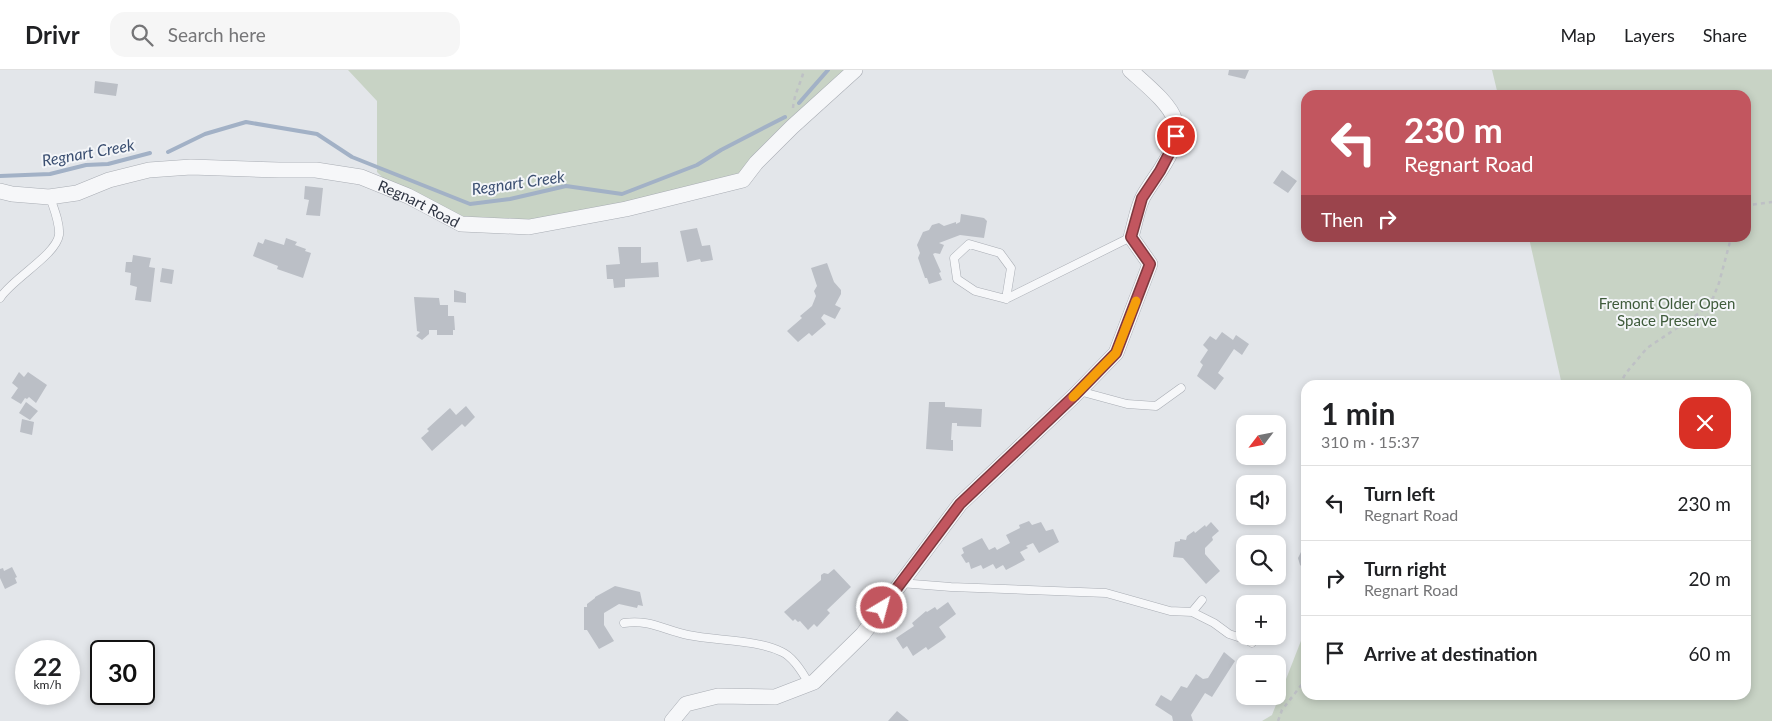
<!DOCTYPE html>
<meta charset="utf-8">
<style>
body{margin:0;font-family:Lato,sans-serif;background:#f6f6f6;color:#202124;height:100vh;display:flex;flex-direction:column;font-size:19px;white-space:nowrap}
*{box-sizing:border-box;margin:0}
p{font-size:16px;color:#757577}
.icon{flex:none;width:28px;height:28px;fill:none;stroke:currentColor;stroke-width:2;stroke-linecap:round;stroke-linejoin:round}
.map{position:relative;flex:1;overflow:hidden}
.drawer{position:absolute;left:1301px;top:310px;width:450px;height:320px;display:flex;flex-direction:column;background:#fff;border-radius:15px;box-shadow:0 2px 8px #0003}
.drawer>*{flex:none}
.top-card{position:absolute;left:1301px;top:20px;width:450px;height:152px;border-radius:15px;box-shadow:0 2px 8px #0003;background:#c2565f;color:#fff;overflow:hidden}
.needle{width:32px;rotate:238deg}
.fabs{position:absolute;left:1236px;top:345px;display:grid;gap:10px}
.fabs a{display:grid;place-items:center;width:50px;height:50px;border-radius:10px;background:#fff;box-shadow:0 2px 8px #0003;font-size:25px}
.speed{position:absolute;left:15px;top:570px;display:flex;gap:10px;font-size:25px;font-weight:700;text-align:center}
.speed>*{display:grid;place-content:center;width:65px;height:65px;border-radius:50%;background:#fff;box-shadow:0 2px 8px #0003;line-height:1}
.speed small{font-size:12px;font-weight:400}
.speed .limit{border:2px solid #111;border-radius:8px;background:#fff;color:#111}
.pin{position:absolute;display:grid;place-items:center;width:42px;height:42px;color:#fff;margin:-21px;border:2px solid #fff;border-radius:50%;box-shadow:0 1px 5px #0007}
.me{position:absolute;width:55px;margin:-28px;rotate:37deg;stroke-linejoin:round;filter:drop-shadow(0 0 4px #0008)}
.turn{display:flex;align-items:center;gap:18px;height:105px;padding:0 20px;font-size:22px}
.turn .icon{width:65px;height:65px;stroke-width:2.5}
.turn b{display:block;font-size:35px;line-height:42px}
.then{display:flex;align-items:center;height:48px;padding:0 20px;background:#0003;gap:10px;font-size:19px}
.round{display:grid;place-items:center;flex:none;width:52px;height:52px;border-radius:15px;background:#f6f6f6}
.headline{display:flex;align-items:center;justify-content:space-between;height:85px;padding:0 20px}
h1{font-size:30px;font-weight:700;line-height:38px}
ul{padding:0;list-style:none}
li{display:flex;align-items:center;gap:15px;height:75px;padding:0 20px;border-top:1px solid #e0e0e0}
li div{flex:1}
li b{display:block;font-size:19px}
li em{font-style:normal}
header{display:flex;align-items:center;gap:30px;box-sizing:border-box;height:70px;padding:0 25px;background:#fff;border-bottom:1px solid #e0e0e0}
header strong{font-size:24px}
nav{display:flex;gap:28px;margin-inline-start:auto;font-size:18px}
.search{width:350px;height:45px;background:#f6f6f6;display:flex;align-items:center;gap:12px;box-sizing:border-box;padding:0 18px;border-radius:15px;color:#757577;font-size:19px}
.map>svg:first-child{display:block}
</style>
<header>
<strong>Drivr</strong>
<div class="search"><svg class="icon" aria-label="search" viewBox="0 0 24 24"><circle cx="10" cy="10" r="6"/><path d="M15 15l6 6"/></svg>Search here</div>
<nav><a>Map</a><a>Layers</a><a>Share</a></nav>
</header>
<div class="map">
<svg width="1772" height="651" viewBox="0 0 1772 651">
<rect width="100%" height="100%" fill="#e3e6ea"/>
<path fill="#c8d3c5" d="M348,0h512l-130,119 -100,25 -170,14 -57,-30 -26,-26v-71z
M1492,0h280v651h-510l10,-6 34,-87v67h440v-310h-184l-33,-147h217v-143h-248z"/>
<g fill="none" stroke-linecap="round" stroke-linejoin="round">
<path stroke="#a2b1c6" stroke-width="4" d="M799,33l29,-33
M168,82l37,-18 41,-12 71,12 35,23 118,47 40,-5 56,-13 56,8 75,-29 24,-15 64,-33
M0,106l50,-2 36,-9 22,-1 42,-11"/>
</g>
<path fill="#bbbfc6" d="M1229,0h20l-4,9 -17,-4z
M95,11l23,3 -2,12 -22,-3z
M1282,100l15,11 -9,12 -15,-10z
M305,116l18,2 -3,28 -14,-1 3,-15 -5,-1z
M961,144l23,4 3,3 -3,17 -24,-3 -21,8 5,2 -4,9 -5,-1 -2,1 8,18 -2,1 3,7 -13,4 -2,-6h-2l-7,-20 2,-5 -3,-8 6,-13 6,-2 3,-5 7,-2 5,3 12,-4v2l4,-2z
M697,158l5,18 8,-1 3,15 -12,2 -1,-3 -13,3 -7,-31z
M286,168l11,4 -2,3 11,4 -1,2 6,2 -8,25 -26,-9 1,-3 -25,-10 5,-14 5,2 2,-5 19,6z
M618,177h23v16l17,-1 1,15 -34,2v8l-11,1 -1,-9h-6l-1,-14 14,-1z
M133,185l18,3 -2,9 6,1 -4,34 -16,-2 2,-13 -7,-2 1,-12 -6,-1 1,-10h6z
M827,193l7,19 7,8v4l-6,11 6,3 -6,11 -11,-5 -3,4 5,6 -14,12 -3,-3 -11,9 -11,-11 15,-13 -2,-2 12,-10 4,-10 -2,-5 3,-5 -6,-18z
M162,198l12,2 -2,14 -12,-2z
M454,220l12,3v10l-12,-1z
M414,227l25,1 1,7h8v11h6l1,14h-2v5h-16v-5h-8v4l-7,6 -6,-4 4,-4 -3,-1z
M1222,262l11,8 3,-5 13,9 -7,11 -8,-6 -16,24 6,5 -9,12 -18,-14 6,-11 -3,-3 8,-12 -5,-5 7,-9 6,4z
M19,302l5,5 4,-5 19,13 -11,18 -7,-6 -2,2 -2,-1 -4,6 -10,-6 7,-10 -6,-5z
M26,332l12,9 -8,9 -11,-7z
M929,332h16v5l37,2 -1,18 -24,-1v-3h-5l-1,17h2v11l-27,-2z
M466,336l9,11 -10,10 -3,-3 -30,27 -11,-13 8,-7 -2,-2 23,-21 6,7z
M22,349l12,3 -2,13 -12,-3z
M1029,451l3,4 9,-3 5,9 7,-2 6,13 -20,11 -6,-10 -7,3 2,2 -8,4 5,8 -19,10 -3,-5 -7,4 -3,-5 -10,5 -2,-4 -10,4 -2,-7 -3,1 -5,-8 3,-2 -2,-5 20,-10 7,12 6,-3 2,3 13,-7 -4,-8 14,-7 -1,-3z
M1211,452l8,9 -7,6 1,3 -8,8v6l15,17 -14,13 -23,-26 -10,-1 2,-15 5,-1v-2l6,1 1,-4 7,-5 1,2 10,-8 1,2z
M1306,479v21l-6,-5 -2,-7 3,-6z
M12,497l5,10 -2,1 2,5 -12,6 -5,-11v-9l3,-1 1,3z
M834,499l17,18 -24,23 3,3 -13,14 -3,-3 -6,6 -8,-9 -2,1 -3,-3 -2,2 -9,-9 37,-32v-5l3,-2 4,1z
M615,516l25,6 3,14 -5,-1 -1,3 -18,-4 -15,9v12l10,16 -15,8 -12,-19h-3v-23h3v-3l8,-6v-1z
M948,532l8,12 -17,13 7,10 -2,2 -16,11 -2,-3 -13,9 -6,-10 -4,3 -7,-11 18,-12 -2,-3 14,-12 1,1 8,-5 2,3z
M1224,582l11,9 -23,36 -7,-4 -14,22 2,6h-20l-1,-5 -17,-11 6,-10 10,6 10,-15 6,2 9,-14 7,5 5,-1z
M897,641l12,10h-21z"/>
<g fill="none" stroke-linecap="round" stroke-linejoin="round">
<g stroke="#a9adb4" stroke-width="9">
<path id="lane" d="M0,228c12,-19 56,-43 59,-63 1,-12 -5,-26 -9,-38
M1006,229l5,-31 -11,-15 -31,-9 -15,14 3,21 18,12 31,8 125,-62
M1079,321l48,13 29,2 25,-18
M900,513l51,4 155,6 64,18 22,1 10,-12
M1192,542l22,11 15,11 18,6 5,3
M624,553c25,-4 40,7 64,12 29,6 67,4 94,17 11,5 21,21 27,32"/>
</g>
<g stroke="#a9adb4" stroke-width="16">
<g id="street">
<path id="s1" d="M0,121l12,3 37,3 28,-4 32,-13 40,-10 42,-3 88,3h37l45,7 47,19 53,28 68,3 97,-18 117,-29 13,-17 36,-36 63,-57"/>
<path d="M672,651l14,-17 32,-8 57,1 39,-15 49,-48 97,-130 114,-108 42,-43 34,-89 -19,-27c4,-13 6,-28 12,-40 12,-22 39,-49 32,-76 -4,-17 -32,-39 -45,-51"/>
</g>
</g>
<path stroke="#bec0c5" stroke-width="2.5" stroke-dasharray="4 4" stroke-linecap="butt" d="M793,38c1,-14 8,-25 11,-38
M1746,138l4,-3 22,-3
M1619,315l7,-12 21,-25 54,-36 12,-14 6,-15 12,-45
M1278,651l4,-11 24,-31"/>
<use href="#lane" stroke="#f6f7f9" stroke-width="8"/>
<use href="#street" stroke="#f6f7f9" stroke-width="15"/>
</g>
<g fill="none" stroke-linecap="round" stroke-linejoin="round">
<g stroke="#7e383e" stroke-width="12">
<path id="route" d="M882,538l78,-104 114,-108 42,-43 34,-89 -19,-27 11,-39 18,-27 11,-21 5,-14"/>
</g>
<use href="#route" stroke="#c2565f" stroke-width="9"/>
<path stroke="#f59e0b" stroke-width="9" d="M1073,327l43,-44 20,-52"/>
</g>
<g text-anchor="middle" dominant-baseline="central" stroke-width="4" stroke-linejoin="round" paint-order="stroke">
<g font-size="15" fill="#2d3341" stroke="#f3f5f8">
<text stroke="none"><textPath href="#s1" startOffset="430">Regnart Road</textPath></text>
</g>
<g font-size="15" fill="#3f5b3b" stroke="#f3f5f8">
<text x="1667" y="233">Fremont Older Open<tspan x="1667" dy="17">Space Preserve</tspan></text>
</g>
<g font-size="16" font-style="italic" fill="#3b4f71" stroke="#f3f5f8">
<text transform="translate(88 82) rotate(-10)">Regnart Creek</text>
<text transform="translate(518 112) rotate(-8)">Regnart Creek</text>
</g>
</g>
</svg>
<div class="fabs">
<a><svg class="needle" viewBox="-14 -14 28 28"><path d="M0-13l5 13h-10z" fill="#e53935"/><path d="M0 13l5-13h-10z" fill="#757577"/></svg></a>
<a><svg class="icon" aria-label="sound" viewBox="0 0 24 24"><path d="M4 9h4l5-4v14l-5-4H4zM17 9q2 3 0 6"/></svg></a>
<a><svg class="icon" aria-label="search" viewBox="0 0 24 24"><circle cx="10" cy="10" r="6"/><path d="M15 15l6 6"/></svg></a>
<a>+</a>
<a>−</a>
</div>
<div class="speed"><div>22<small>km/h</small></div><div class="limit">30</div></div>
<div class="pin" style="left:1176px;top:66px;background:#d93025"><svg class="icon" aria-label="arrive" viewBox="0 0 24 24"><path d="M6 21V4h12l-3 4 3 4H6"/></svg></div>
<svg class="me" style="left:882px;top:538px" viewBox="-20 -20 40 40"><circle r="17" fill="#c2565f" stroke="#fff" stroke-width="3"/><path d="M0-11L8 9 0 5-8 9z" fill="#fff"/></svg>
<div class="top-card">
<div class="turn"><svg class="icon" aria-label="left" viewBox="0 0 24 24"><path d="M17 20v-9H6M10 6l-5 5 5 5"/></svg><div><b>230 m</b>Regnart Road</div></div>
<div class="then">Then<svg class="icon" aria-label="right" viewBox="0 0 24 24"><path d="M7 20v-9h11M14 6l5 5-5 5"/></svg></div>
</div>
<section class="drawer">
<div class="headline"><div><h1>1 min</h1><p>310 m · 15:37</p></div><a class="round" style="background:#d93025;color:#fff"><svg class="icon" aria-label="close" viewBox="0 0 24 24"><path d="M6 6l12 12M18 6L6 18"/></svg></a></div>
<ul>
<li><svg class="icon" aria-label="left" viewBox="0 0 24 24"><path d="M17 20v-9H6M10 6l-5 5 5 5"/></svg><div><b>Turn left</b><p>Regnart Road</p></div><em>230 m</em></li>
<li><svg class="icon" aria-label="right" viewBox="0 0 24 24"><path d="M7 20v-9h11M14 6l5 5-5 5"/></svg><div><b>Turn right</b><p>Regnart Road</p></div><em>20 m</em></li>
<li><svg class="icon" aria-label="arrive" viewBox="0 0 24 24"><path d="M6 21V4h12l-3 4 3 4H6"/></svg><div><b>Arrive at destination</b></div><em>60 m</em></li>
</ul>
</section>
</div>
